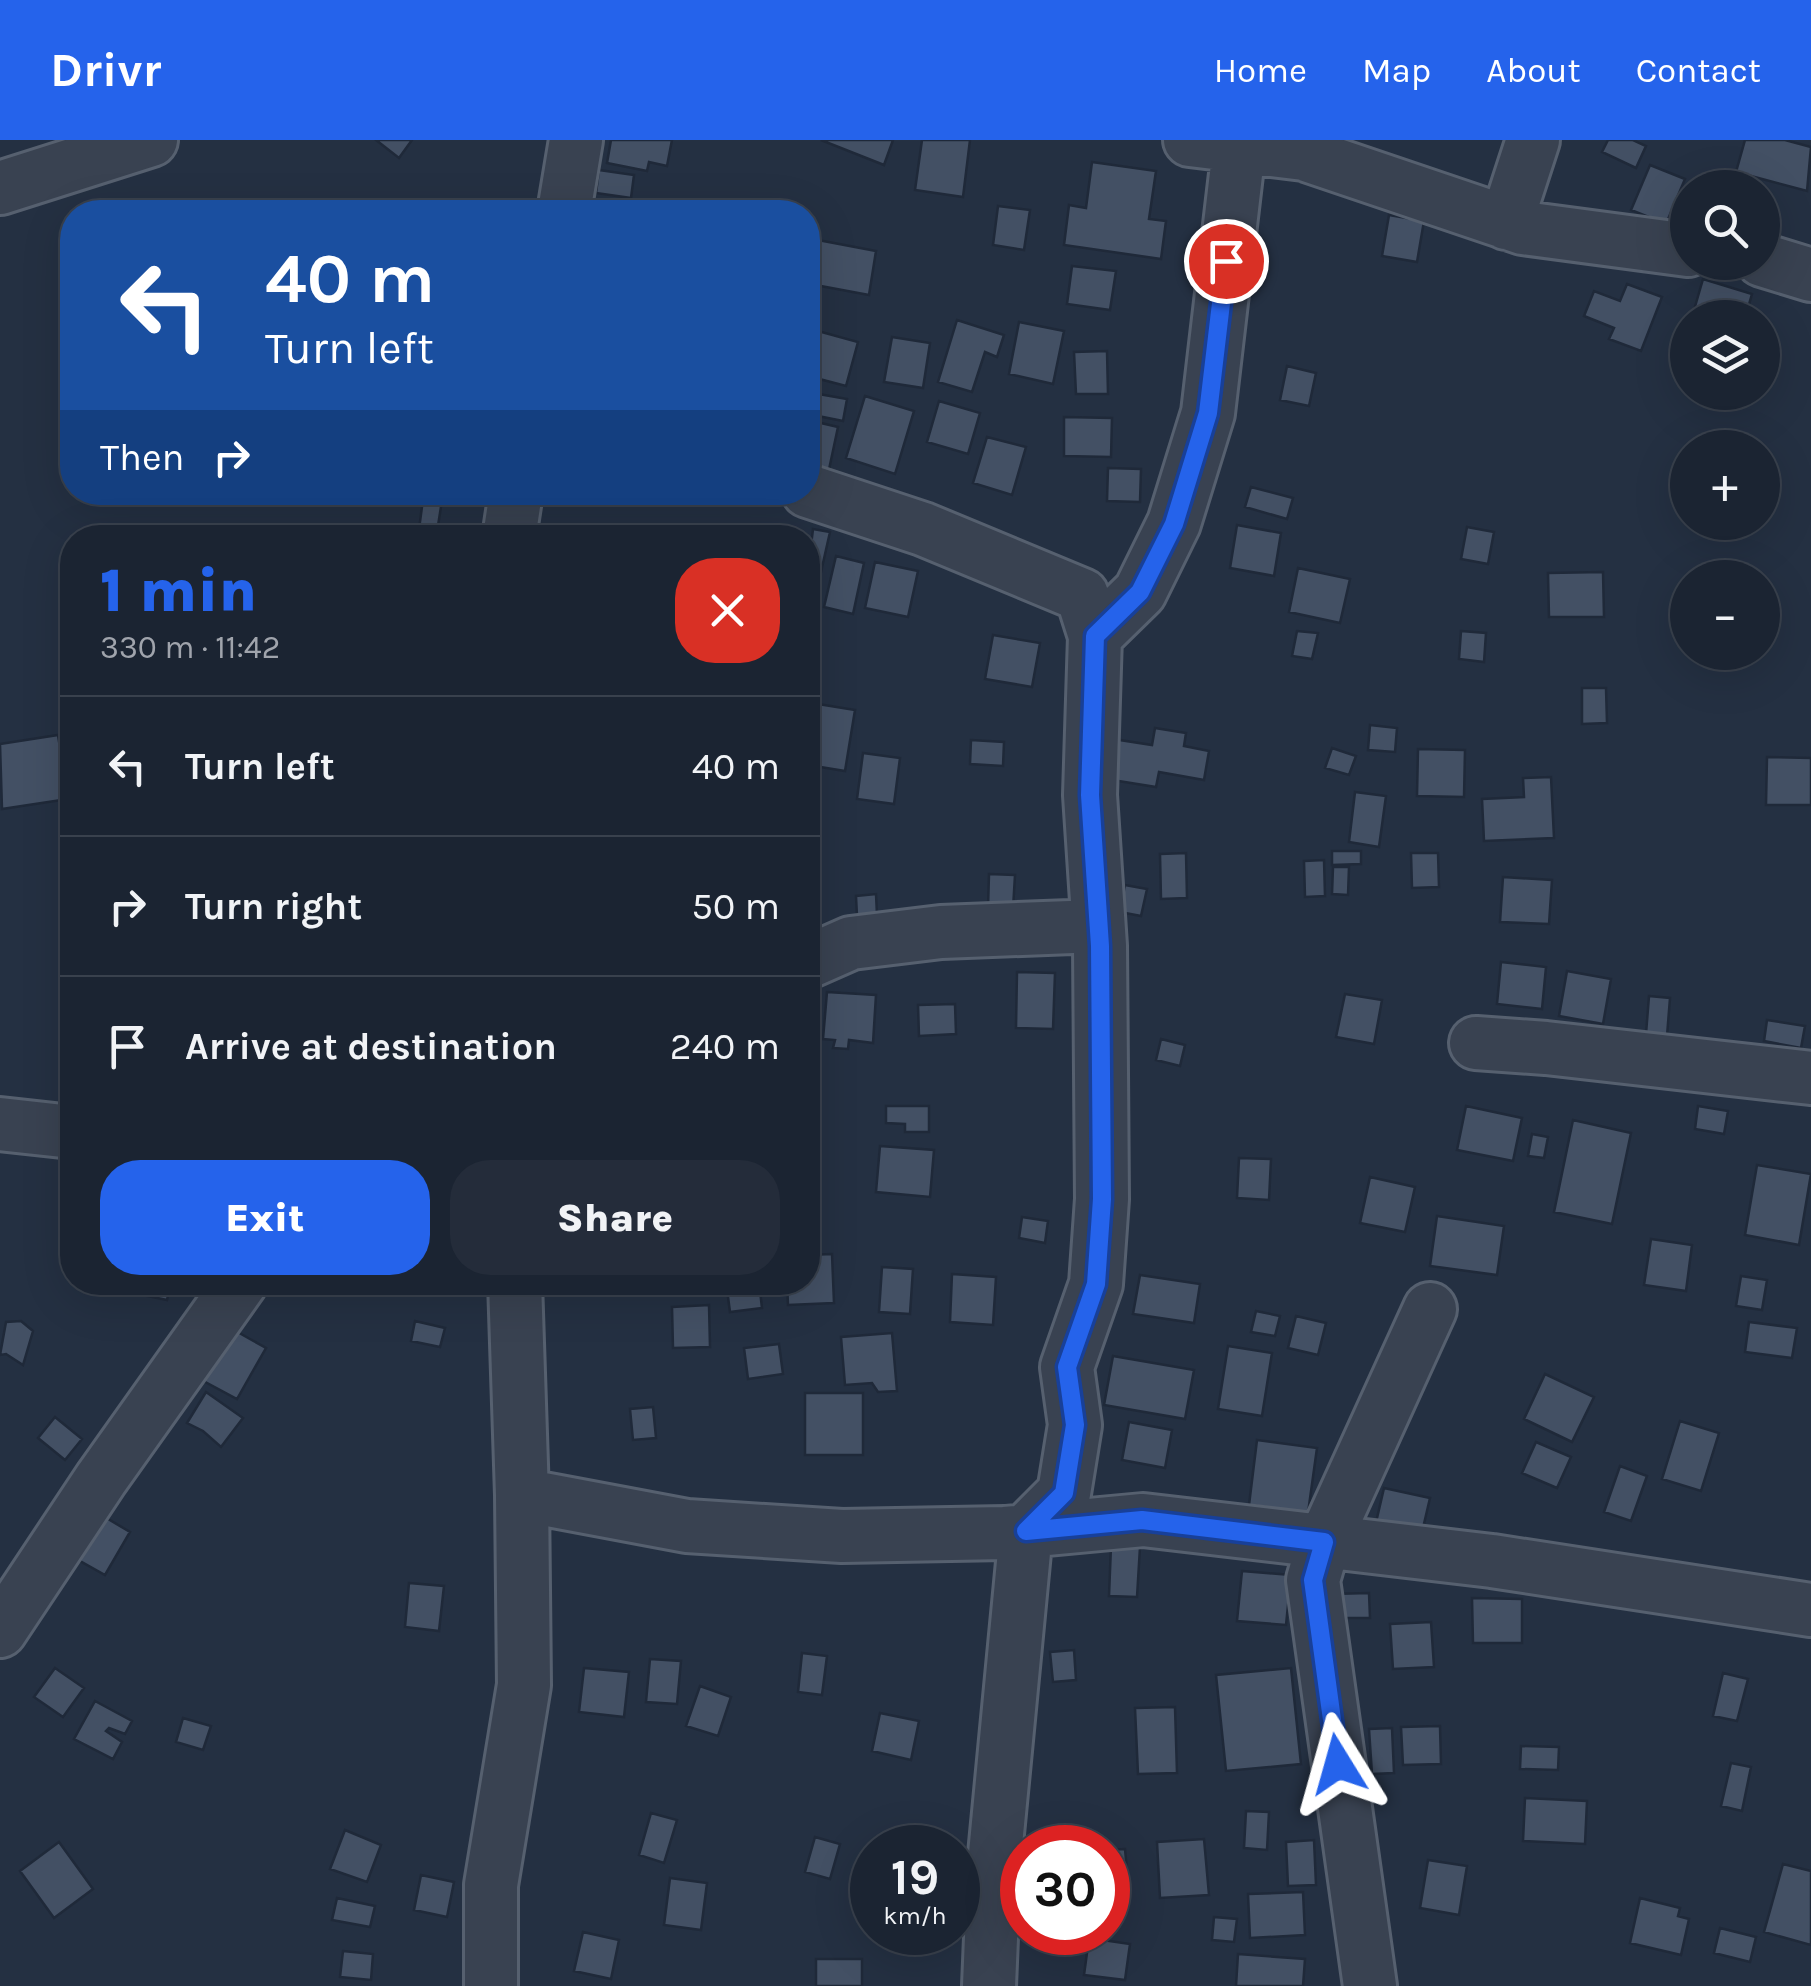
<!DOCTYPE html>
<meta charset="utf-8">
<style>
body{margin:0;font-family:Karla,sans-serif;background:#242c3a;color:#f1f3f6;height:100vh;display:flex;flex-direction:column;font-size:38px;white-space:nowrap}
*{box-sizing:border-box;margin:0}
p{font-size:32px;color:#a0a4ac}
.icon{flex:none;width:55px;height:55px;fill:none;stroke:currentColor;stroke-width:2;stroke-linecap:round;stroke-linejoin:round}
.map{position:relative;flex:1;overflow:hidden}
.side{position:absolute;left:60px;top:385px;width:760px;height:770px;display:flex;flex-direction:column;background:#1b2432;border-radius:40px;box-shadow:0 10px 40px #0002,0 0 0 2px #39414d}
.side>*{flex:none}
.hud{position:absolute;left:60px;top:60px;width:760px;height:305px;border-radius:40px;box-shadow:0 10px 40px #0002,0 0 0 2px #39414d;background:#1a4fa0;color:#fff;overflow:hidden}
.fabs{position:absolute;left:1670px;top:30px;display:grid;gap:20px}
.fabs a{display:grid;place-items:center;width:110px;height:110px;border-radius:50%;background:#1b2432;box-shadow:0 10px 40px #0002,0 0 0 2px #39414d;font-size:50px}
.speed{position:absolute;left:850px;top:1685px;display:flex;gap:20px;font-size:50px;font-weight:700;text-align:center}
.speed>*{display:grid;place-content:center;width:130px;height:130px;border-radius:50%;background:#1b2432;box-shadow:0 10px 40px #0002,0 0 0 2px #39414d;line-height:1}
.speed small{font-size:25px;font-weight:400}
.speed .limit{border:15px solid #d22;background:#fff;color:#111}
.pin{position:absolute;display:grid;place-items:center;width:85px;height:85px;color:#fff;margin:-42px;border:5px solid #fff;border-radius:50%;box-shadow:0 2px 10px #0007}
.me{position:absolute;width:110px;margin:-55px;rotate:352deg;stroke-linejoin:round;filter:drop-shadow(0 0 8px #0008)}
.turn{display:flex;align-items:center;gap:35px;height:210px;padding:0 40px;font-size:45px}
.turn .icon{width:130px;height:130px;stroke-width:2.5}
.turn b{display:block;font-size:70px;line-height:85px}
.then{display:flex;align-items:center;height:95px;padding:0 40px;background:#0003;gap:20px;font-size:38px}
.round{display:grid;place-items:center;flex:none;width:105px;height:105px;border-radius:40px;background:#242c3a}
.summary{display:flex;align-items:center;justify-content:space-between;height:170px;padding:0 40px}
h1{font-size:60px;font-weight:800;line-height:75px;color:#2563eb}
.primary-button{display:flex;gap:20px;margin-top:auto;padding:20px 40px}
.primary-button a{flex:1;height:115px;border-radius:40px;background:#2563eb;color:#fff;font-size:40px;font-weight:800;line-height:115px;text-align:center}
.primary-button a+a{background:#242c3a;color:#f1f3f6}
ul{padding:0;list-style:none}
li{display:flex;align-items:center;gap:30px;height:140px;padding:0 40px;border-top:2px solid #39414d}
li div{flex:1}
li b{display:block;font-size:38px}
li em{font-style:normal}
header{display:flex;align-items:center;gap:60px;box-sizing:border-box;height:140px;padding:0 50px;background:#2563eb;color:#fff}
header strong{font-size:48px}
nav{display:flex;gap:55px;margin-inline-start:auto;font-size:35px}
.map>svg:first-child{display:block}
</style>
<header>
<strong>Drivr</strong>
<nav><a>Home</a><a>Map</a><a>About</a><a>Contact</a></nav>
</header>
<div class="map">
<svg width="1811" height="1846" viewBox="0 0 1811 1846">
<rect width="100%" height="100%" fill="#243042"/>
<path fill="#435064" stroke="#1f2939" stroke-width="2.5" d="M376,0h36l-13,18z
M611,0h61l-5,26 -18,-4 -2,9 -40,-8z
M821,0h72l-9,25z
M922,0h48l-7,57 -48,-7z
M1608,0h25l13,6 -10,22 -34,-16z
M1745,0h40l26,7 -4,44 -71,-19z
M1092,22l64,9 -7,48 17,2 -5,38 -97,-14 5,-40 17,3z
M1650,25l35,14 -19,45 -35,-14z
M599,30l35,5 -3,23 -35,-5z
M998,66l32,4 -6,40 -31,-5z
M1389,75l35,6 -7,41 -35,-6z
M818,100l58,11 -7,44 -59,-11z
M1072,126l44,5 -6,39 -43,-6z
M1703,139l49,15 -7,24 -53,-1z
M1627,144l35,13 -21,54 -32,-12 5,-11 -30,-12 10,-25 26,10z
M957,180l47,15 -7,22 -12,-5 -13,40 -34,-10z
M1019,182l45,9 -11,53 -44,-10z
M818,191l40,11 -12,44 -38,-10z
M892,197l38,6 -7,45 -39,-6z
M1107,211l1,43h-32l-2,-42z
M1287,226l29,7 -7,33 -29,-6z
M813,253l34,6 -4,22 -35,-7z
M865,256l49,15 -19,63 -49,-16z
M939,261l41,12 -12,41 -41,-12z
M1064,277l48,1 -1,39 -47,-1z
M808,280l30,7 -11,52 -19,-4z
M987,297l39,10 -14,48 -39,-12z
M1108,328l33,1 -1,33 -33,-1z
M1251,347l42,11 -6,21 -42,-12z
M424,352l19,2 -6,38 -18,-3z
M1237,385l44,8 -7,43 -44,-8z
M1467,387l27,5 -6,32 -27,-5z
M549,389l57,7v2h-58z
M813,389l17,3 -9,40 -13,-2z
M836,416l28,7 -11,51 -29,-7z
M875,422l43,9 -10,46 -43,-9z
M1298,428l52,11 -10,44 -51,-11z
M1603,432l1,45h-55l-1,-44z
M1297,491l21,2 -6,26 -20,-3z
M1461,491l25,2 -2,29 -25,-3z
M993,495l47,8 -8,44 -47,-8z
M1582,548h24l1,35 -25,1z
M812,563l43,7 -10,61 -37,-6z
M1370,585l27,3 -2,24 -27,-2z
M1155,588l31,5 -2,13 25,5 -5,29 -45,-8 -3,15 -50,-8 7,-40 39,6z
M58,595l10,64 -66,10 -2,-65z
M971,600l33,2 -1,24 -33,-2z
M1332,608l24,8 -7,19 -24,-7z
M1418,609l47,1 -1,47 -47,-1z
M863,613l37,5 -6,46 -37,-5z
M1767,617l44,1v47h-45z
M1551,637l3,61 -70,3 -2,-42 42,-2 -1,-19z
M1355,652l31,4 -7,51 -30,-5z
M1332,711h29v13l-29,1z
M1186,713l1,45 -26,1 -1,-45z
M1411,713h27l1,34 -27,1z
M1324,720l1,36 -20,1 -1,-36z
M1333,727h16l-1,28 -16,-1z
M989,734l26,1 -2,34 -25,-1z
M1503,737l49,3 -3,44 -49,-2z
M1125,745l22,4 -6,27 -21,-4z
M876,754l1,21 -20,1 -1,-20z
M1501,822l45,5 -4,42 -45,-5z
M1567,831l44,8 -8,45 -44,-8z
M1017,832l38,1 -2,56 -37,-1z
M827,852l49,3 -3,48 -24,-3 -1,9 -15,-1 2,-8 -12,-1z
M1345,854l37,6 -8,44 -38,-7z
M1649,856l21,2 -3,38 -21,-2z
M955,864l1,30 -37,2 -1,-31z
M1767,880l38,6 -4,22 -37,-7z
M1161,899l24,6 -5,21 -24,-6z
M886,966h43v26h-24v-8l-19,-1z
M1466,966l56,12 -9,43 -56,-11z
M1698,966l30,5 -4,23 -29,-5z
M1573,980l58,13 -19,91 -58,-12z
M1532,994l16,3 -4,21 -16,-2z
M880,1006l54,4 -4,47 -54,-5z
M1239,1018l32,1 -2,41 -32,-2z
M1757,1025l54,9 -12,71 -54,-10z
M1370,1037l45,10 -10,45 -45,-9z
M1437,1076l67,10 -7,49 -67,-9z
M1022,1077l26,4 -3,22 -26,-5z
M1651,1099l41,6 -6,46 -42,-6z
M832,1114l2,49 -46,2 -1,-23h21v-27z
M882,1127l31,2 -3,45 -31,-2z
M952,1134l44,3 -3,48 -43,-3z
M1140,1135l60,9 -6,39 -61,-9z
M1741,1136l26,4 -5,30 -26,-4z
M121,1142h50l-4,18 -48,-10z
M581,1142h40l2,8 -41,2z
M726,1142h33l3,26 -32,4z
M709,1165l1,42 -37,1 -1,-41z
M1256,1171l24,5 -5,20 -24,-4z
M1296,1176l30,7 -8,32 -30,-7z
M21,1181l12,10 -10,34 -17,-11 -6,1 6,-33z
M415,1181l30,7 -5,19 -29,-6z
M1749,1182l48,6 -5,30 -47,-6z
M225,1185l41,23 -29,51 -41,-22z
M892,1193l5,58 -19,1 -6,-9 -27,2 -4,-48z
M779,1204l4,30 -35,5 -4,-31z
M1228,1206l44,7 -10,63 -44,-7z
M1113,1216l81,14 -9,49 -81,-14z
M1545,1234l49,23 -22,45 -48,-23z
M206,1252l37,26 -22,29 -18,-16 -16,-8z
M805,1253h58v62h-58z
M653,1267l3,31 -23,2 -3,-31z
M55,1277l27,22 -17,21 -27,-22z
M1680,1281l39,12 -18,58 -39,-12z
M1129,1282l43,8 -7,38 -43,-8z
M1257,1300l60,8 -9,65 -59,-8z
M1536,1302l35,15 -14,31 -35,-15z
M1620,1326l27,10 -16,45 -27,-9z
M1384,1348l46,10 -10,43 -46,-10z
M98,1373l32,19 -25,43 -32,-18z
M1111,1406l29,1 -3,50 -28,-1z
M1242,1431l49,4 -5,50 -49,-4z
M409,1443l35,3 -5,45 -34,-4z
M1369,1453l1,25h-38v-24z
M1472,1458l50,1v44h-49z
M1431,1482l3,45 -41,2 -3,-45z
M1074,1510l2,30 -23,2 -3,-30z
M802,1513l25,3 -5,39 -24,-3z
M650,1519l31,2 -4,43 -31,-2z
M55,1528l29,20 -21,29 -29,-20z
M584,1528l45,4 -5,45 -45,-5z
M1291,1528l10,96 -75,7 -10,-96z
M1723,1533l25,6 -11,42 -24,-5z
M700,1546l31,11 -13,39 -32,-10z
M95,1561l37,20 -7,13 -16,-6 -3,3 16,11 -9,17 -39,-20z
M1175,1567l2,66 -39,1 -3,-66z
M880,1573l39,8 -8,39 -39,-9z
M183,1578l28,8 -8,24 -27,-8z
M1440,1586l1,38 -38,1 -2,-38z
M1392,1588l2,45 -22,1 -3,-45z
M1521,1606l38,1 -1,23 -38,-1z
M1731,1623l20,4 -9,44 -21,-5z
M1525,1658l62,3 -2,43 -62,-3z
M1246,1671l23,1 -2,38 -23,-2z
M651,1673l26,7 -13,43 -25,-8z
M345,1690l36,15 -14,37 -37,-13z
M815,1697l25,7 -10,35 -25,-7z
M1204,1699l5,56 -49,3 -3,-56z
M1314,1700l2,45 -28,1 -2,-44z
M59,1702l34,47 -39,29 -34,-47z
M1125,1709l3,33 -20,2v-34z
M1428,1720l39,6 -8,49 -39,-7z
M1783,1724l28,7v74l-47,-13z
M421,1735l33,7 -7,35 -33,-7z
M670,1738l37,5 -6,47 -37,-5z
M1303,1752l2,43 -55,3 -2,-44z
M337,1758l38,8 -5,21 -38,-7z
M1640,1758l40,10 -2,8 11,3 -8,36 -51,-12z
M1214,1777l23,2 -3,23 -22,-2z
M1720,1788l36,9 -6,25 -36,-9z
M583,1792l36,8 -8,39 -37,-8z
M1089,1798l41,6 -5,36 -41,-5z
M343,1811l30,3 -2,26 -31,-3z
M1238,1814l67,5 -2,27h-67z
M816,1819h46v27h-46z"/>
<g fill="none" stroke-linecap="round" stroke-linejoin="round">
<g stroke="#56606f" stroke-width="58">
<path id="minor" d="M1190,0l114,14 219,74 165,22
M0,48l151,-48
M564,72l12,-72
M1506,83l27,-83
M1762,120l49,15
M808,351l115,38 159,66 13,41 -5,159 10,151 2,253 -6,85 -29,83 8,58 -11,68 -38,38 -32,334 -5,121
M509,398l7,-46
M1095,496l45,-44 34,-69 34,-110 32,-273
M808,822l43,-19 90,-11 157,-6
M1476,903l70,5 265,30
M0,984l72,8
M522,1355l165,31 155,10 163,-3 138,-13 349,41 319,49
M0,1491l101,-152 140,-197
M491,1846v-101l33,-200 -2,-190 -7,-213
M1370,1846l-57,-406 11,-38 106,-233"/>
</g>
<use href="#minor" stroke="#394251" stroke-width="52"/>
</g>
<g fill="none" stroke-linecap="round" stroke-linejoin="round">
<g stroke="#184099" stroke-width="25">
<path id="route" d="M1226,121l-18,152 -34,111 -34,68 -45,44 -5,159 10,151 2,253 -6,85 -29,83 8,58 -11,68 -38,38 116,-11 182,22 -11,38 25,184"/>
</g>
<use href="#route" stroke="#2563eb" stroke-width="18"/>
</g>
</svg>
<div class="fabs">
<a><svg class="icon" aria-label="search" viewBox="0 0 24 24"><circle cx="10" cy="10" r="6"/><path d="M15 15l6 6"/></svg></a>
<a><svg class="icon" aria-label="layers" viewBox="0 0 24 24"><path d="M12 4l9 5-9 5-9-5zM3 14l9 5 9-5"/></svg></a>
<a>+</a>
<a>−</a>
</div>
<div class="speed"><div>19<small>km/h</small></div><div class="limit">30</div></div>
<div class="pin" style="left:1226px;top:121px;background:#d93025"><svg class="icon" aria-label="arrive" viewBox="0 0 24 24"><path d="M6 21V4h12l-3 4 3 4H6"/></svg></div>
<svg class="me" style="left:1338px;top:1624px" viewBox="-20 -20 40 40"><path d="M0-17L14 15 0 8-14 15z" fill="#2563eb" stroke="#fff" stroke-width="4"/></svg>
<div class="hud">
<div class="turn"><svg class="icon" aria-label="left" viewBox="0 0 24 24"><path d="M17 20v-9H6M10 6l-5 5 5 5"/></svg><div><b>40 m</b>Turn left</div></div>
<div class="then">Then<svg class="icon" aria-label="right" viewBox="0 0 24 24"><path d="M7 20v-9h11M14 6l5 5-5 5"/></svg></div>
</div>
<section class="side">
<div class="summary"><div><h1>1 min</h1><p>330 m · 11:42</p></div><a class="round" style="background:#d93025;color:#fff"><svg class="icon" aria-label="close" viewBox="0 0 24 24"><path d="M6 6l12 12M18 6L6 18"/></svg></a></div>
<ul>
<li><svg class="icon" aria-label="left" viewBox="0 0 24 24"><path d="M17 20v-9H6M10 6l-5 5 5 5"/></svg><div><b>Turn left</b></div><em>40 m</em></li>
<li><svg class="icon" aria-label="right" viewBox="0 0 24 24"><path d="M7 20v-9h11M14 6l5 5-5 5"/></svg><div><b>Turn right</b></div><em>50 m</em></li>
<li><svg class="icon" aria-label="arrive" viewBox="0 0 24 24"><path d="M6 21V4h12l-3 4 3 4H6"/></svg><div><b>Arrive at destination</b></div><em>240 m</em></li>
</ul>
<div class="primary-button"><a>Exit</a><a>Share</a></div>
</section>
</div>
